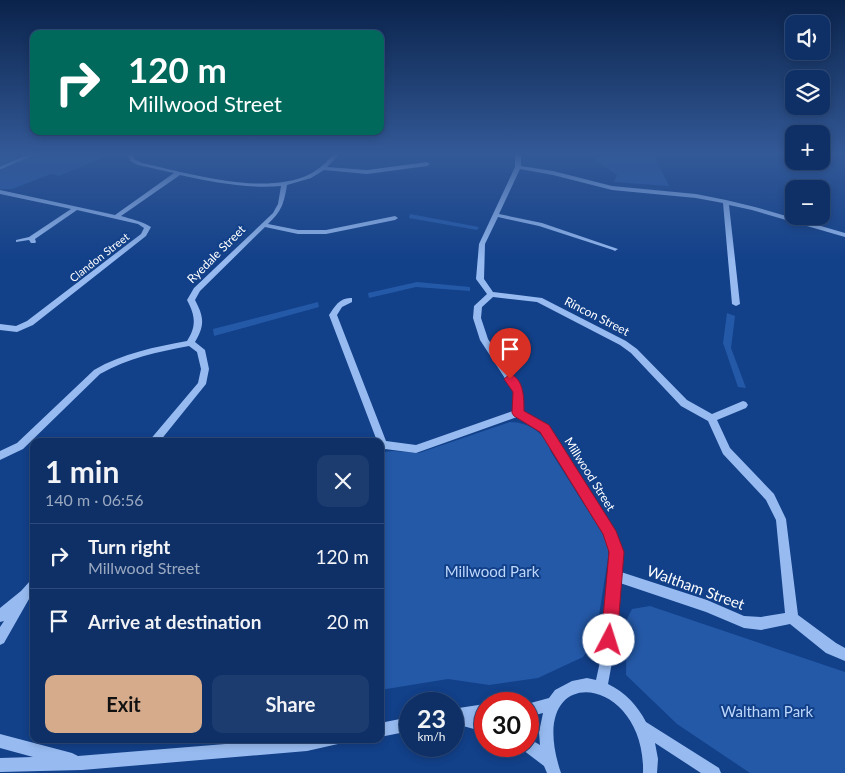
<!DOCTYPE html>
<meta charset="utf-8">
<style>
body{margin:0;font-family:Lato,sans-serif;background:#1c3c70;color:#f1f3f6;height:100vh;display:flex;flex-direction:column;font-size:19px;white-space:nowrap}
*{box-sizing:border-box;margin:0}
p{font-size:16px;color:#9ba9c0}
.icon{flex:none;width:28px;height:28px;fill:none;stroke:currentColor;stroke-width:2;stroke-linecap:round;stroke-linejoin:round}
.map{position:relative;flex:1;overflow:hidden}
.sheet{position:absolute;left:30px;top:438px;width:354px;height:305px;display:flex;flex-direction:column;background:#0e3067;border-radius:10px;box-shadow:0 2px 8px #0003,0 0 0 1px #2e4b7b}
.sheet>*{flex:none}
.top-card{position:absolute;left:30px;top:30px;width:354px;height:105px;border-radius:10px;box-shadow:0 2px 8px #0003,0 0 0 1px #2e4b7b;background:#00695c;color:#fff;overflow:hidden}
.fabs{position:absolute;left:785px;top:15px;display:grid;gap:10px}
.fabs a{display:grid;place-items:center;width:45px;height:45px;border-radius:10px;background:#0e3067;box-shadow:0 2px 8px #0003,0 0 0 1px #2e4b7b;font-size:25px}
.speed{position:absolute;left:399px;top:692px;display:flex;gap:10px;font-size:25px;font-weight:700;text-align:center}
.speed>*{display:grid;place-content:center;width:65px;height:65px;border-radius:50%;background:#0e3067;box-shadow:0 2px 8px #0003,0 0 0 1px #2e4b7b;line-height:1}
.speed small{font-size:12px;font-weight:400}
.speed .limit{border:8px solid #d22;background:#fff;color:#111}
.pin{position:absolute;display:grid;place-items:center;width:42px;height:42px;color:#fff;margin:-51px -21px;border-radius:50% 50% 50% 0;rotate:-45deg;box-shadow:0 0 5px #0007}
.pin .icon{rotate:45deg}
.me{position:absolute;width:55px;margin:-28px;rotate:5deg;stroke-linejoin:round;filter:drop-shadow(0 0 4px #0008)}
.turn{display:flex;align-items:center;gap:18px;height:105px;padding:0 15px;font-size:22px}
.turn .icon{width:65px;height:65px;stroke-width:2.5}
.turn b{display:block;font-size:35px;line-height:42px}
.round{display:grid;place-items:center;flex:none;width:52px;height:52px;border-radius:10px;background:#1c3c70}
.summary{display:flex;align-items:center;justify-content:space-between;height:85px;padding:0 15px}
h1{font-size:30px;font-weight:700;line-height:38px}
.cta{display:flex;gap:10px;margin-top:auto;padding:10px 15px}
.cta a{flex:1;height:58px;border-radius:10px;background:#d6ab8b;color:#111;font-size:20px;font-weight:700;line-height:58px;text-align:center}
.cta a+a{background:#1c3c70;color:#f1f3f6}
ul{padding:0;list-style:none}
li{display:flex;align-items:center;gap:15px;height:65px;padding:0 15px;border-top:1px solid #2e4b7b}
li div{flex:1}
li b{display:block;font-size:19px}
li em{font-style:normal}
.map>svg:first-child{display:block}
</style>
<div class="map">
<svg width="845" height="773" viewBox="0 0 845 773">
<rect width="100%" height="100%" fill="#124089"/>
<path fill="#2459a8" d="M0,153h121l-19,5 -43,18 -8,-2 -39,15h-12z
M585,153h68l16,33 -55,-4 3,-7z
M410,214l69,13 -2,3 -68,-12z
M417,282l53,5v4l-54,-4 -47,11 -1,-5z
M318,302l1,5 -105,29 -1,-7z
M727,313l8,3 -4,32 15,40 -8,-1 -15,-44z
M510,422c19,0 36,12 41,30l53,84 4,12v10l-13,83 -12,16 -45,21 -49,7 -41,-6 -68,11v-234l4,-4 9,-1 26,2z
M650,606l195,66v101h-95l-73,-49 -51,-49 1,-56 5,-10z"/>
<g fill="none" stroke-linecap="round" stroke-linejoin="round">
<path stroke="#89b5f4" stroke-width="2.5" d="M0,168l35,-15"/>
<path fill="#97bbf1" fill-rule="evenodd" d="M127,153h6l1,6 8,4c46,10 120,33 166,12 11,-5 19,-14 27,-22h6l-14,14 40,3 60,-8 3,2 -3,2 -60,8 -43,-4 -13,8 -24,7c-3,18 -5,26 -19,39l30,6h28l69,-14 3,2 -3,2 -69,14h-28l-33,-7 -65,64 -5,9c9,17 10,25 0,42l10,8 4,19 -3,15 -46,57h-11l49,-58 3,-14 -4,-17 -8,-6c-32,6 -61,12 -89,28l-77,75 -23,11v-9l17,-8 77,-73c29,-17 61,-23 93,-29 10,-15 8,-26 0,-41l7,-12 79,-75 5,-9 3,-18c-34,3 -68,-4 -101,-11l-59,41c10,3 21,5 30,11l-5,9 -113,89 -16,7 -17,-2v-6l16,2 11,-5 114,-87 3,-6 -6,-4 -61,-14 -42,29 1,3 -1,1h-4l-2,-3 -13,2v-2l13,-3 42,-28 -71,-15v-4l115,25 59,-42 -36,-8 -8,-4z
M515,153h6v13l32,5 59,15 84,8 30,6 29,7 90,26v4l-93,-27 -23,-5 11,99 -4,2 -4,-2 -9,-101 -27,-5 -84,-8 -59,-15 -33,-6 -21,45 43,9 76,26 -3,2 -2,-1 -74,-24 -41,-9 -13,27 -1,35 9,13 49,6 84,43 11,8 50,51 25,14 31,-13 3,1 2,3 -2,3 -29,12 13,28 44,46 12,25 12,96 38,28 9,5v13l-19,-8 -36,-29 -29,6 -17,-2 -38,-16 -86,-29 -7,74 -5,27c18,9 29,21 38,38l73,46 2,5h-20l-46,-30 3,16 -1,14h-14c3,-100 -121,-115 -82,0h-14l-3,-7 -21,-16 -2,-4h7v-8l12,7 -1,-13 4,-19 -15,4 -1,-13 22,-6 6,-8 17,-9 15,-3 9,2 5,-23 10,-105 -6,-18 -64,-102 -24,-15 -101,36 -31,-4 -5,3v-11h-3l-48,-126c6,-9 11,-18 23,-17v4l-10,5 -5,8 49,126 30,4 97,-34 1,-19 -34,-52 -7,-22 1,-12 13,-12 -11,-15 3,-35 36,-77zM493,297l44,5 83,43 11,8 50,53 27,15 15,33 43,46 10,20 9,93 -24,4 -17,-1 -37,-16 -86,-28 2,-20 -10,-25 -66,-101 -24,-15 -1,-19 -34,-53 -7,-21 1,-11z
M34,579v15l-5,5 -25,44 -4,2v-18l4,-6 -4,1v-14l21,-17 9,-10z
M485,704v28l-33,-9v-14z
M410,717v14l-30,6v-14z
M0,734l72,19 6,3 207,-17h55l-2,5 -31,7 -225,19 -82,2v-14l33,-1 -33,-9z"/>
</g>
<linearGradient id="sky" x2="0" y2="1"><stop stop-color="#0a234b"/><stop offset="0.59" stop-color="#335997"/><stop offset="1" stop-color="#335997" stop-opacity="0"/></linearGradient>
<rect width="845" height="261" fill="url(#sky)"/>
<path fill="#e11d48" stroke="#92132f" d="M510,374c14,5 14,24 14,37l25,14 67,106 8,21 -7,88 -2,6 -6,3 -6,-3 -2,-6 8,-88 -6,-18 -63,-102 -26,-16 -2,-3 1,-21 -9,-13z"/>
<g text-anchor="middle" dominant-baseline="central" stroke-width="4" stroke-linejoin="round" paint-order="stroke">
<g font-size="11" fill="#fff" stroke="#124089">
<text transform="translate(99 257) rotate(-38)">Clandon Street</text>
</g>
<g font-size="12" fill="#fff" stroke="#124089">
<text transform="translate(216 254) rotate(-45)">Ryedale Street</text>
<text transform="translate(597 316) rotate(27)">Rincon Street</text>
<text transform="translate(590 474) rotate(58)">Millwood Street</text>
</g>
<g font-size="15" fill="#bed7fc" stroke="#124089">
<text x="492" y="571">Millwood Park</text>
<text x="767" y="711">Waltham Park</text>
</g>
<g font-size="15" fill="#fff" stroke="#124089">
<text transform="translate(696 587) rotate(20)">Waltham Street</text>
</g>
</g>
</svg>
<div class="fabs">
<a><svg class="icon" aria-label="sound" viewBox="0 0 24 24"><path d="M4 9h4l5-4v14l-5-4H4zM17 9q2 3 0 6"/></svg></a>
<a><svg class="icon" aria-label="layers" viewBox="0 0 24 24"><path d="M12 4l9 5-9 5-9-5zM3 14l9 5 9-5"/></svg></a>
<a>+</a>
<a>−</a>
</div>
<div class="speed"><div>23<small>km/h</small></div><div class="limit">30</div></div>
<div class="pin" style="left:510px;top:379px;background:#d93025"><svg class="icon" aria-label="arrive" viewBox="0 0 24 24"><path d="M6 21V4h12l-3 4 3 4H6"/></svg></div>
<svg class="me" style="left:609px;top:640px" viewBox="-20 -20 40 40"><circle r="19" fill="#fff"/><path d="M0-13L10 11 0 6-10 11z" fill="#e11d48"/></svg>
<div class="top-card">
<div class="turn"><svg class="icon" aria-label="right" viewBox="0 0 24 24"><path d="M7 20v-9h11M14 6l5 5-5 5"/></svg><div><b>120 m</b>Millwood Street</div></div>
</div>
<section class="sheet">
<div class="summary"><div><h1>1 min</h1><p>140 m · 06:56</p></div><a class="round"><svg class="icon" aria-label="close" viewBox="0 0 24 24"><path d="M6 6l12 12M18 6L6 18"/></svg></a></div>
<ul>
<li><svg class="icon" aria-label="right" viewBox="0 0 24 24"><path d="M7 20v-9h11M14 6l5 5-5 5"/></svg><div><b>Turn right</b><p>Millwood Street</p></div><em>120 m</em></li>
<li><svg class="icon" aria-label="arrive" viewBox="0 0 24 24"><path d="M6 21V4h12l-3 4 3 4H6"/></svg><div><b>Arrive at destination</b></div><em>20 m</em></li>
</ul>
<div class="cta"><a>Exit</a><a>Share</a></div>
</section>
</div>
